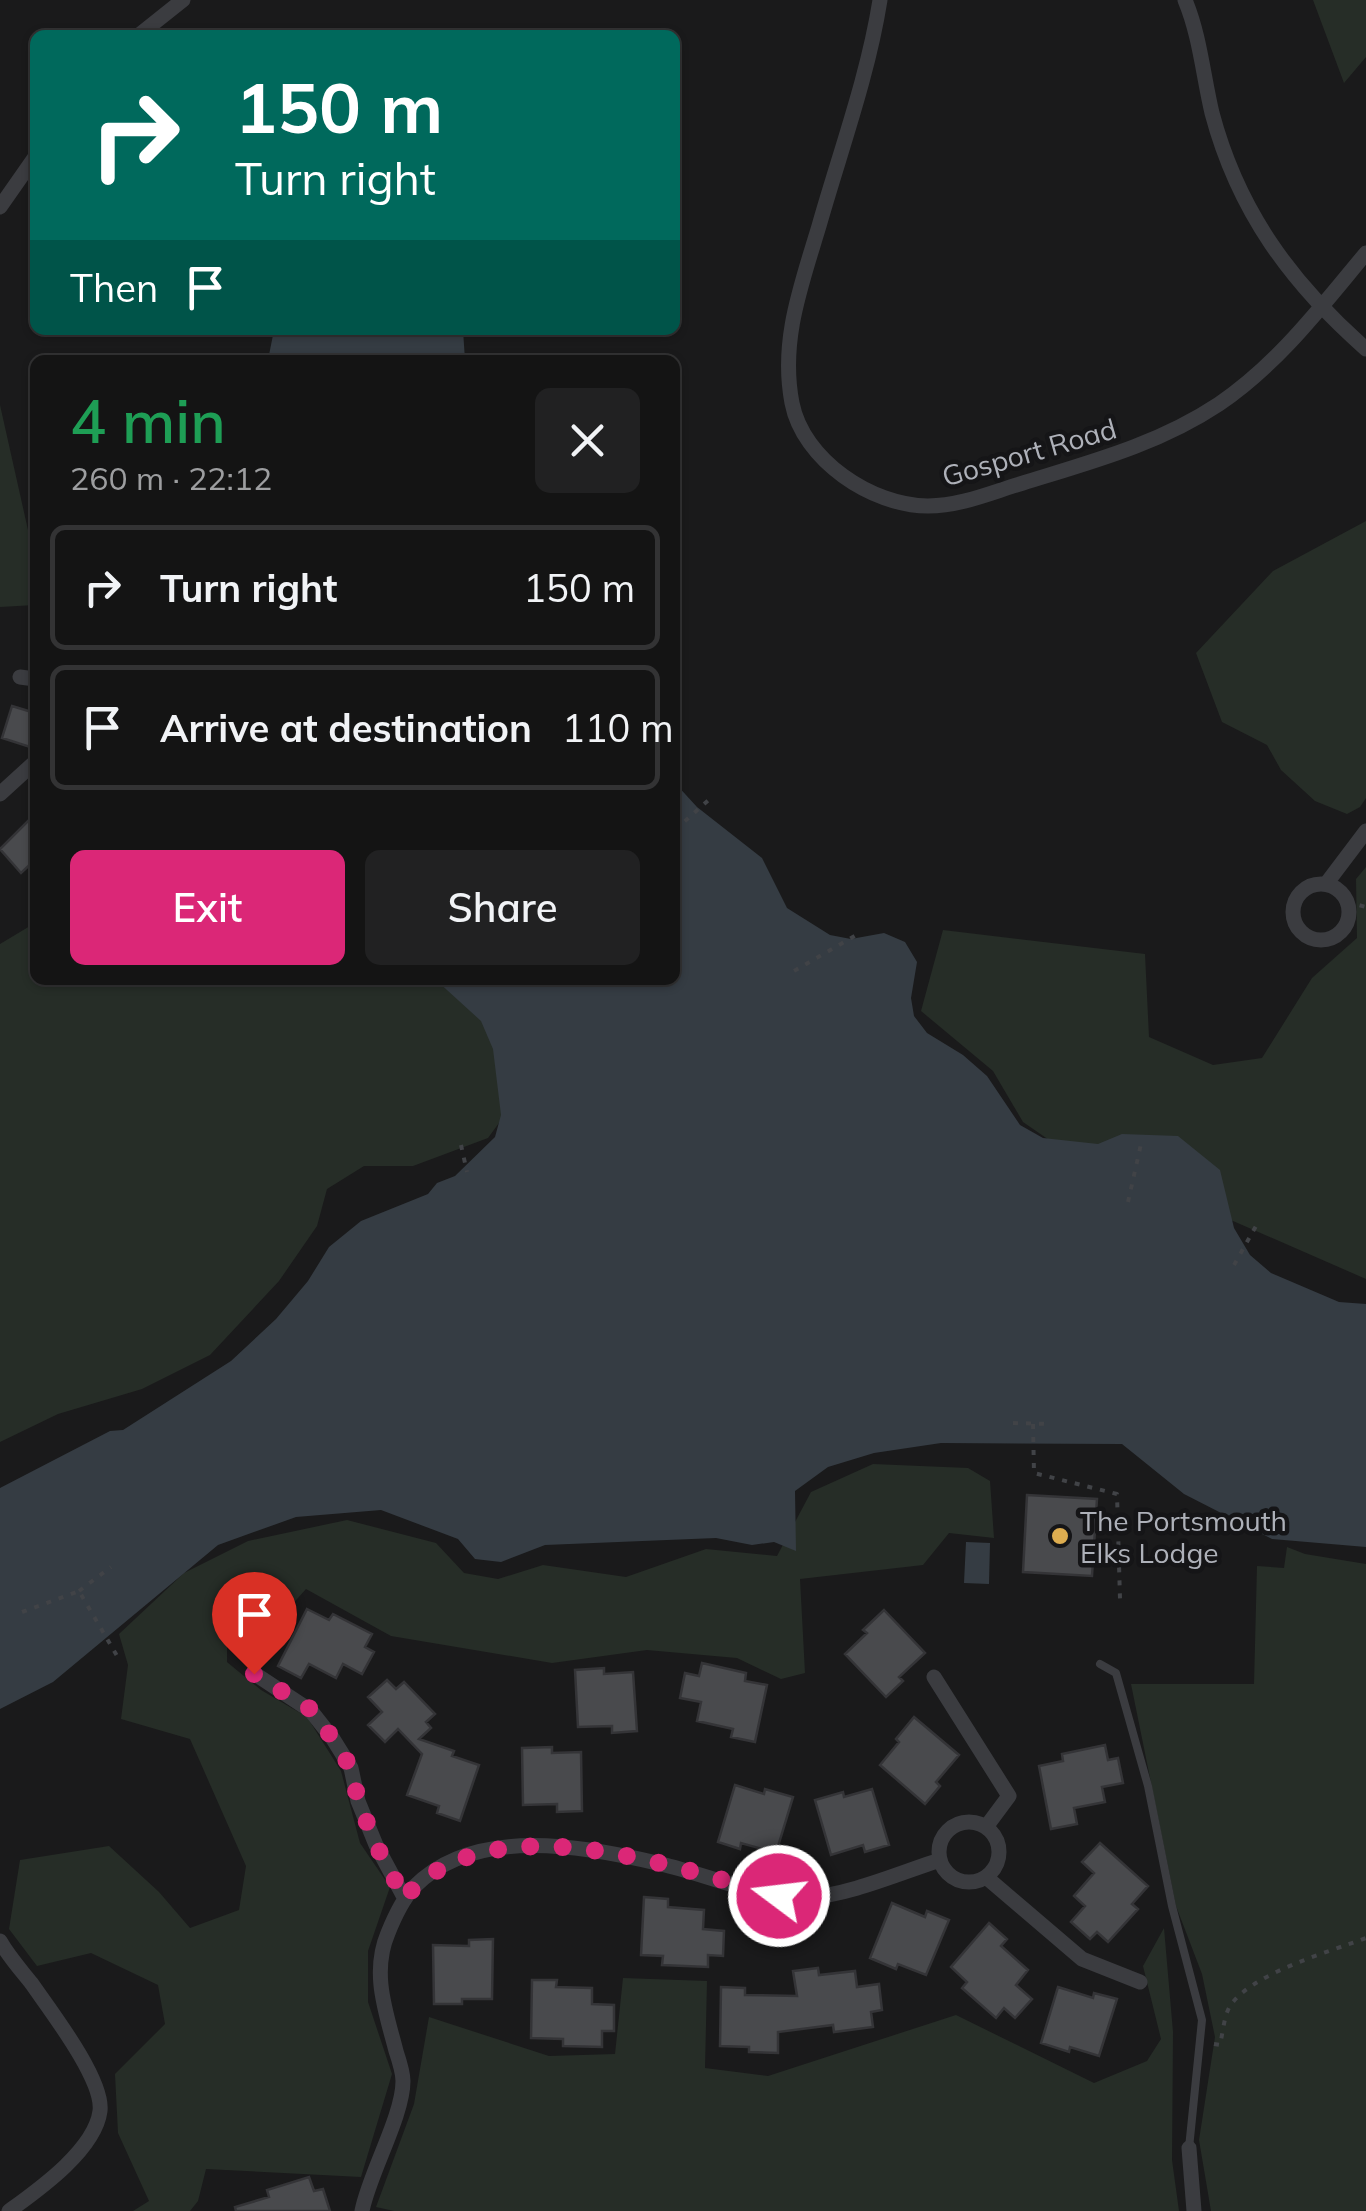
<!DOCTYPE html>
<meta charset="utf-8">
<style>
body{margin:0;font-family:Mulish,sans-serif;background:#212122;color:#f1f3f6;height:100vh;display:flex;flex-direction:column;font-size:38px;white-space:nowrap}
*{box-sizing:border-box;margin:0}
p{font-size:32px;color:#9d9ea0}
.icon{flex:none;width:55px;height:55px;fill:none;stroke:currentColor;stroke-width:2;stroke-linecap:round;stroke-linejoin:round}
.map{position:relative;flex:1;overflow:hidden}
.side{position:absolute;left:30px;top:355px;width:650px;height:630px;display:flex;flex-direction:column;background:#141414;border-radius:15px;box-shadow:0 2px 8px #0004,0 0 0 2px #333334}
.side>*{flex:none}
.banner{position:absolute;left:30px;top:30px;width:650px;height:305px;border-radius:15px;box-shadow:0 2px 8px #0004,0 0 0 2px #333334;background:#00695c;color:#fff;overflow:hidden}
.pin{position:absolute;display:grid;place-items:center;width:85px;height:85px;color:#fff;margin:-102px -42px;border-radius:50% 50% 50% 0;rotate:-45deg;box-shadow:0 0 10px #0007}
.pin .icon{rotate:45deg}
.me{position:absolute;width:110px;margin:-55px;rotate:285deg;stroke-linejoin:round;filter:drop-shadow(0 0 8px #0008)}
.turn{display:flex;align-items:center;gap:35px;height:210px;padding:0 40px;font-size:45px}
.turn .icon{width:130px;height:130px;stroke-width:2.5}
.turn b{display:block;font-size:70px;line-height:85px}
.then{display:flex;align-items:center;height:95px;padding:0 40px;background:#0003;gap:20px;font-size:38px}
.round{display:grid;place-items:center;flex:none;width:105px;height:105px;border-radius:15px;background:#212122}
.headline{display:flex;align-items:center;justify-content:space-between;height:170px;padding:0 40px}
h1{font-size:60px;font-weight:600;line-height:75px;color:#1e9e55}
.cta{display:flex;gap:20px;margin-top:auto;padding:20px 40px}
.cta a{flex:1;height:115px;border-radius:15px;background:#db2777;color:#fff;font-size:40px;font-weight:600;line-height:115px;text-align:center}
.cta a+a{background:#212122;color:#f1f3f6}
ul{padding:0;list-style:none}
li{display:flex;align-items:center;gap:30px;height:125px;margin:0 20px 15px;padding:0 20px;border:5px solid #333334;border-radius:15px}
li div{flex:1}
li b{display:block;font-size:38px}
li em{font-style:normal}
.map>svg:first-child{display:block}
</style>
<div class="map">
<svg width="1366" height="2211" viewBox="0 0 1366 2211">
<rect width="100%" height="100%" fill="#1a1a1b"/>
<path fill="#262d27" d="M1313,0h53v57l-22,26z
M0,405l28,125 7,9v66l-35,2z
M1366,521v277l-6,9 -13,7 -32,-13 -34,-31 -14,-25 -45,-23 -26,-69 77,-82z
M1366,867v412l-314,-137 -29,-20 -30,-51 -72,-60 22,-81 202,24 4,83 64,28 49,-7 50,-80 45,-40 -1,-59z
M35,923v57h413l33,23 31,102 -24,33 -75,28h-49l-37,23 -10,37 -38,55 -69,74 -68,34 -84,25 -58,28v-498z
M873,1464l95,4 22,13 4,57 -45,-5 -26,32 -123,14 5,94 -24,6 -44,-21 -90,-8 -95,13 -161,-27 -85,-47 -43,48 -36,-4v29l34,28 46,27 34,54 19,72 30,44 -22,64v51l24,72 -31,103 -155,-8 -8,32 -8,10h-57l16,-10 -31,-68 -3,-59 50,-50 -7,-39 -67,-32 -54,13 -28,-37 11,-69 89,-14 50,46 31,36 49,-18 7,-44 -56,-127 -69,-20 7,-54 -9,-31 65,-61 64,-32 99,-21 89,23 28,30 34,6 45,-14 83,12 80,-28 71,7 34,-64z
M1287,1547l18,7 61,10v647h-155l-12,-71 16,-103 -13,-63 -26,-68 -45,-222h123l3,-118 27,2z
M1164,1928l9,104 -1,128 7,51h-785l-18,-4 38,-103 15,-87 120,39 66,-2 8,-76 84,3 -2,87 63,8 188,-61 138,68 53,-22 14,-22 -18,-73z"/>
<path fill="#353c43" d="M274,330h189l2,30h-197z
M675,783l22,24 65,51 25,50 43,27 21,4 33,-6 21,9 12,20 -6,36 3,18 13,17 36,22 24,21 33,49 23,13 55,6 24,-10 56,2 42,34 14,58 16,27 21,18 68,29 27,2v243l-94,-8 -88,-45 -62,-50 -181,-1 -67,10 -46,14 -33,24 1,60 -22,-9 -22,3 -36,-7 -171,7 -44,17 -26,-3 -17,-20 -77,-29 -85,7 -78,28 -165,137 -53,27v-221l110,-57 13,-1 108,-69 45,-42 32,-38 21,-34 32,-26 67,-27 9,-11 18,-7 40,-39 6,-22 -8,-66 -12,-28 -45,-41h239z
M966,1542l24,1 -1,41 -25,-1z"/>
<path fill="#494a4d" stroke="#343437" stroke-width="2.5" d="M12,706l23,7v19l-5,15 -28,-9z
M35,814v46l-14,13 -21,-24z
M1027,1495l70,4 -5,77 -69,-4z
M307,1609l22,11 4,-6 39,20 -7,13 9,5 -12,22 -19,-10 -7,14 -27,-14 -8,14 -23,-12z
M884,1610l41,43 -26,24 4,4 -17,16 -41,-43 22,-21 -4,-3z
M702,1663l44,10 -1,8 22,4 -12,57 -24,-5 2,-8 -36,-8 4,-19 -21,-4 5,-25 14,3z
M604,1668v6l29,-2 4,59 -25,2v-7l-34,1 -3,-57z
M387,1680l9,9 8,-7 31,32 -9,8 5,6 -12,11 35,12 -2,5 27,9 -19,56 -23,-8 2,-7 -32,-11 15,-41 -24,-25 -13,13 -17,-17 14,-13 -14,-15z
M914,1717l45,38 -23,27 4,4 -15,18 -45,-39 19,-23 -3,-3z
M1105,1745l3,15 10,-2 5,25 -21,4 3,15 -31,6 3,16 -26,5 -12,-63 24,-5 -1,-7z
M552,1747v6l29,-1 1,59 -25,1v-8l-34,1 -1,-57z
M735,1785l29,9 1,-5 28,8 -17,56 -35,-10 -1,6 -22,-7z
M872,1789l17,56 -24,7 -2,-7 -32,10 -16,-55 28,-8 1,5z
M1100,1843l48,43 -16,18 6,5 -30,33 -11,-10 -7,7 -19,-17 14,-16 -11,-10 20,-23 -12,-11z
M644,1897l24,2v8l36,3 -1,19 21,2 -1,25 -15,-1v12l-46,-2 1,-9 -22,-1z
M892,1903l33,14 2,-6 22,9 -23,55 -28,-11 -2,5 -26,-11z
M989,1923l18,16 -6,7 27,24 -12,15 16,14 -17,19 -11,-10 -8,10 -34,-30 5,-6 -16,-15z
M493,1939l-1,60h-30v5h-28l-1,-59 36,1v-6z
M818,1968l1,7 36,-4 2,16 22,-3 3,26 -11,2 2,15 -39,5 -1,-7 -55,7v21l-29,-1v-5l-29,-1 1,-59 24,1v7l52,1 -4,-25z
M532,1980h25l-1,7 36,1v16l22,1v26h-12v16l-39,-1v-7l-32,-1z
M1058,1987l35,11 1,-5 23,6 -18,57 -29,-9 -1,5 -28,-9z
M309,2177l5,14 9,-2 7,22h-94l-1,-4 34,-10 -2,-7z"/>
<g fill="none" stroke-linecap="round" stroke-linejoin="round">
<path stroke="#414347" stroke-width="4" stroke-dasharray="5 8" stroke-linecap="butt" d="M675,830l38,-34
M1347,902l19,5
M794,971l64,-37
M461,1145l6,27
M1128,1202l13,-58
M1234,1265l22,-39
M1013,1423l36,1
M1033,1424l1,49 83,21 3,105
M79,1591l32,-24
M22,1612l57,-21 41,70
M1214,2044l6,1c3,-13 4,-29 10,-39 22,-33 99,-54 136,-68"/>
<path stroke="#3b3c40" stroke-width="8" d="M1100,1664l16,9 32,113 24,120 30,114 -13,128"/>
<path stroke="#3b3c40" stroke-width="15" d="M880,0c-12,76 -40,152 -61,226 -18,60 -39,115 -27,177 11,57 80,103 136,103 33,0 64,-14 95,-23 68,-21 136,-39 196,-79 59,-40 102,-97 147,-151
M1185,0c15,36 18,75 27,113 26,98 79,170 154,236
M139,35l44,-35
M0,207l35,-50
M20,677l15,2
M0,794l35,-32
M1326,884l40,-53
M1293 912a28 28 0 1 1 56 0a28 28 0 1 1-56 0Z
M255,1674l56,37 22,28 18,29 7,33 18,44 29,54
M934,1677l75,119 -23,31
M939 1852a30 30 0 1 1 60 0a30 30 0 1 1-60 0Z
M986,1877l96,82 58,23
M0,1941c9,16 21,29 32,43 18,26 72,96 68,127 -5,39 -62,79 -91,100
M1189,2148l5,63
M362,2211c7,-37 41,-95 41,-130 0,-9 -4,-21 -7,-30 -10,-39 -25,-78 -8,-118 6,-15 15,-34 26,-46 61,-62 172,-41 247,-23 48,11 98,35 148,33 38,-1 93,-25 131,-37"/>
</g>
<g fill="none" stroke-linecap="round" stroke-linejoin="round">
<path stroke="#db2777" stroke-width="18" stroke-dasharray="0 32.4" d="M254,1674l58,36 21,29 18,29 7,32 18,45 29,54c9,-14 21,-22 35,-30 95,-53 240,0 339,27"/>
</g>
<circle fill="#ddad50" stroke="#151517" stroke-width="4" cx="1060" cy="1536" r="10"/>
<g text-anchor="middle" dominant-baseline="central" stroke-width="9" stroke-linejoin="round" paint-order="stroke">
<g font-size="28" fill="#aeb1b9" stroke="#151517">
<text transform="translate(1029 452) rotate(-16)">Gosport Road</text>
</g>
<g font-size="28" fill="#aeb1b9" stroke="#151517" text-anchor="start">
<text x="1080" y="1520">The Portsmouth<tspan x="1080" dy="32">Elks Lodge</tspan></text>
</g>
</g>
</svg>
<div class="pin" style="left:254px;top:1674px;background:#d93025"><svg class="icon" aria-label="arrive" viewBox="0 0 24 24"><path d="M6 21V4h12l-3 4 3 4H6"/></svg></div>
<svg class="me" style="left:779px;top:1896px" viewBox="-20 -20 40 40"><circle r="17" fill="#db2777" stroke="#fff" stroke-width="3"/><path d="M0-11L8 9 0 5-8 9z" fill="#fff"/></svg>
<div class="banner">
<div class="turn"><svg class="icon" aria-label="right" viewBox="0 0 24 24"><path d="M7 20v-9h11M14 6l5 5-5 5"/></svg><div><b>150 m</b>Turn right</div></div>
<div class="then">Then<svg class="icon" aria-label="arrive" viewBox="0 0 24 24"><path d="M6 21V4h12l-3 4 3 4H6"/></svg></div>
</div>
<section class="side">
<div class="headline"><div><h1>4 min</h1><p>260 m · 22:12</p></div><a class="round"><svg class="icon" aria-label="close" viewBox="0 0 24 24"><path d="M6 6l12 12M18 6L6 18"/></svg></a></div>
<ul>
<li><svg class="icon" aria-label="right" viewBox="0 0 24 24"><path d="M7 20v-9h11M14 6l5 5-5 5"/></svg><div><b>Turn right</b></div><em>150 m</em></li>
<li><svg class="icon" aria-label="arrive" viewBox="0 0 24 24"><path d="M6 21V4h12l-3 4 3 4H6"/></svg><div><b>Arrive at destination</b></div><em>110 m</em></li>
</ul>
<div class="cta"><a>Exit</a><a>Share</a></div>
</section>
</div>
